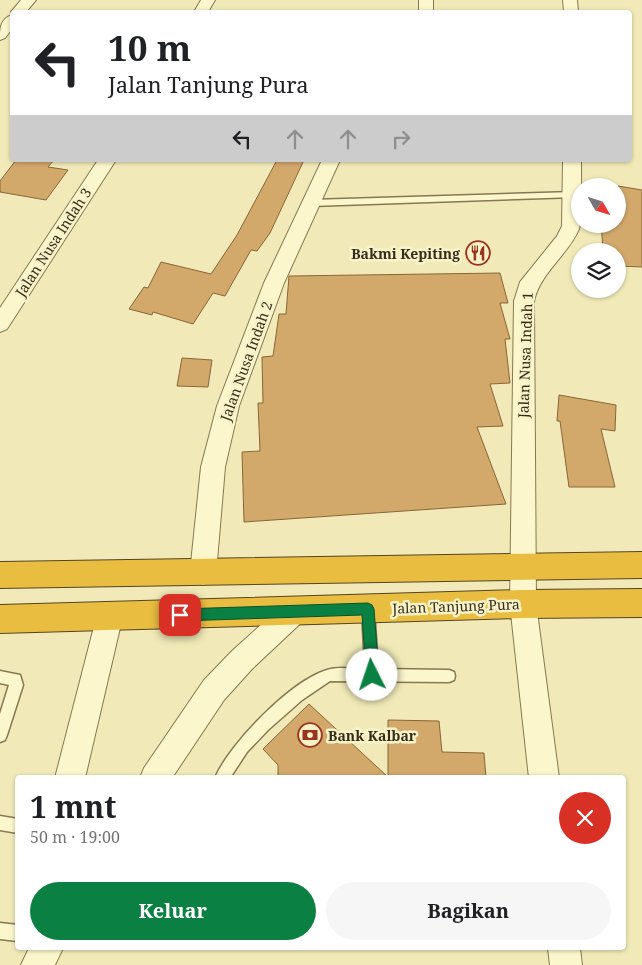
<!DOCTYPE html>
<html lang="id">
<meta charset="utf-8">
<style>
body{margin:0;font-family:"Noto Serif",serif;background:#f6f6f6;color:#202124;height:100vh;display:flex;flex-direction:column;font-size:19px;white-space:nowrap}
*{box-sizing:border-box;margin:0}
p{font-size:16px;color:#757577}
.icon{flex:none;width:28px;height:28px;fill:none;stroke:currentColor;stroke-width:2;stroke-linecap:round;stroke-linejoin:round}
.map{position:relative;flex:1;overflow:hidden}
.details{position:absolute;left:15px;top:775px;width:611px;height:175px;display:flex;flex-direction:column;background:#fff;border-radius:5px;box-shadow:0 1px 4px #0004}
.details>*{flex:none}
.banner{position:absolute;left:10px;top:10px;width:622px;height:152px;border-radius:5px;box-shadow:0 1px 4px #0004;background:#fff;color:#202124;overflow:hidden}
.needle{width:32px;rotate:129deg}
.fabs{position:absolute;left:571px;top:178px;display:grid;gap:10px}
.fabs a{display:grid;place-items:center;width:55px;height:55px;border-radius:50%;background:#fff;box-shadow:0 1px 4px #0004;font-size:25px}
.pin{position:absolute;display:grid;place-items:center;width:42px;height:42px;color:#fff;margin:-21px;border-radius:10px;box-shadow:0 2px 8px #0006}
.me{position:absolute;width:55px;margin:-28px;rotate:356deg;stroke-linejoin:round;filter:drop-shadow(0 0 4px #0008)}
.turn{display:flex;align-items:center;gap:18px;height:105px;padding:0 15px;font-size:22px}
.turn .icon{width:65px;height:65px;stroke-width:2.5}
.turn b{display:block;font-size:35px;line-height:42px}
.lanes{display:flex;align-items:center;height:48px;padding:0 15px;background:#0003;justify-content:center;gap:25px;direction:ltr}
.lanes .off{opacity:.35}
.round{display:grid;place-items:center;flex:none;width:52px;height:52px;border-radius:26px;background:#f6f6f6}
.headline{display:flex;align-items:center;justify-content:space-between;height:85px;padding:0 15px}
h1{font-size:30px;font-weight:700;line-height:38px}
.primary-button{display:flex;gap:10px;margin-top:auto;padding:10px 15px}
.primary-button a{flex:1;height:58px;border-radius:30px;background:#0b8043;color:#fff;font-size:20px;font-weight:700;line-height:58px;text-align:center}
.primary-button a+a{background:#f6f6f6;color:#202124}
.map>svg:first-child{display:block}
</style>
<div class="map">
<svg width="642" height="965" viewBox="0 0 642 965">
<rect width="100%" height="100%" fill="#f1eab8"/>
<path fill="#d2a86b" stroke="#886637" d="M16,160h38l-6,7 20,3 -22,30 -46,-8v-11z
M277,160h27l-34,73 -13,18 -6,-1 -26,46 -12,-3 -20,31 -40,-12 -1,3 -23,-6 15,-22 4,1 13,-26 50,12 26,-39z
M618,186l24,4v77l-24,-1v-15l-15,-2 -2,-25h17z
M500,273l8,30h-8l10,36h-5l5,44 -20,1 13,42 -26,1 29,77 -262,18 -2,-70 18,-1 -2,-48h5l-1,-46 11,-1 6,-42h7l3,-38z
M182,358l30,2 -4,27 -31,-1z
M559,395l57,10 -1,26 -14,-2 14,58h-46l-9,-66h-3z
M309,704l79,73v-57l51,1 3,31 42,1 2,25h-208v-13l-15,-16z"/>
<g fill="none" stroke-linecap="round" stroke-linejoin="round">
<g stroke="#877853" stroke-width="3">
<path id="lane" d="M573,192l4,3 -1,2 -265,9 -4,-3 4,-3z
M368,603l4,2 2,4 4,60 71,1 5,2 1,4 -1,4 -5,2 -119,-1 -28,19 -34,30 -21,22 -17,26h-15c15,-35 76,-97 112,-108 11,-4 27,-1 38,-1l-3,-60 2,-4z
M0,671l20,4 3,10 -16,50 -2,5 -5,2v-28l9,-29 -9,-2z
M0,816l18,3v14l-18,-3z
M0,923l18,2v16l-18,-2z"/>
</g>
<g stroke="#877853" stroke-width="2">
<path id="street" d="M21,0h15l-10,12h-14v3l-1,-3z
M201,0h14l-7,12h-14z
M419,0h14v12h-14z
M563,0h14l1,12h-14z
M12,15v14l-7,9 -5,2c0,-11 0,-21 12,-25z
M98,160h18l-109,169 -7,3v-24z
M322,160h18l-56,123 -45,123 -14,61 -9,106 -4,8 -9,4 -9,-4 -4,-8 11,-106 16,-61 47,-123z
M563,160h18c0,12 1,61 -2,69 -11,26 -39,44 -45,72l2,303 23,174h-30l-19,-174 4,-303 6,-19 37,-46 5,-10z
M294,600l9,3 4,9 -4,9 -51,48 -28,31 -52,78h-32l4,-10 60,-88 28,-29 53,-48z
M110,603l9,3 4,9 -38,163h-30l42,-163 4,-9z
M29,948h34l-8,17h-34z
M548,948h32l2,17h-32z"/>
</g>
<g stroke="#544428" stroke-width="2">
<path id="highway" d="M642,552v26l-642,10v-26z
M642,589v28l-119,1 -523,15v-28l523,-15z"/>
</g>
<use href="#lane" fill="#fbf6cc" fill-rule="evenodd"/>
<use href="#street" fill="#fbf6cc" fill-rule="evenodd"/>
<use href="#highway" fill="#e9bd40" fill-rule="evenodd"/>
</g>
<path fill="#0b8043" stroke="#07532c" d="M368,603l4,2 2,4 5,66 -2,5 -5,2 -4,-2 -2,-5 -4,-60 -182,6 -4,-2 -2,-4 2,-4 4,-2z"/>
<defs>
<g id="restaurant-ring" transform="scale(1.25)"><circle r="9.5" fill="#f8f2c8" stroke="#9a341f" stroke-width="1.5"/><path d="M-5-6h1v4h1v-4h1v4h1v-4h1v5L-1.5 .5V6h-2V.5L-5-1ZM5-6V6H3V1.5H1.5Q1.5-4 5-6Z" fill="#9a341f"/></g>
<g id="bank-ring" transform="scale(1.25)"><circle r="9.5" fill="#f8f2c8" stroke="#9a341f" stroke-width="1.5"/><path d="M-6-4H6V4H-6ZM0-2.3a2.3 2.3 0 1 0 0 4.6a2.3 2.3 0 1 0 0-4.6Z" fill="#9a341f"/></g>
</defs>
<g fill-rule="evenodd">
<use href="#restaurant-ring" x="478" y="253"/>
<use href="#bank-ring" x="310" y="735"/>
</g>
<g text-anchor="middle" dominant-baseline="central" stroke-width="5" stroke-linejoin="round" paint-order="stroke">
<g font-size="14" fill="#352c19" stroke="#f8f2c8">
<text transform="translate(53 242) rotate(-57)">Jalan Nusa Indah 3</text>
<text transform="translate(525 355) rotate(-88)">Jalan Nusa Indah 1</text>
<text transform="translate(246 361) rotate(-70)">Jalan Nusa Indah 2</text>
<text transform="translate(456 606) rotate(-2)">Jalan Tanjung Pura</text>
</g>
<g font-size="14" font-weight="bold" fill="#352c19" stroke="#f8f2c8" text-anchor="end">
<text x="460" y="253">Bakmi Kepiting</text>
<text x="328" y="735" text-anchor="start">Bank Kalbar</text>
</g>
</g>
</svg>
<div class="fabs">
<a><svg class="needle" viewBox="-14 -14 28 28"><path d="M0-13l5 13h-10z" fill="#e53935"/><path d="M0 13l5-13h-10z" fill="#757577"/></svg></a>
<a><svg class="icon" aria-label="layers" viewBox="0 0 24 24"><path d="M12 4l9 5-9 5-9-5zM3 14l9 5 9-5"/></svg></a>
</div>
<div class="pin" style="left:180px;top:615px;background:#d93025"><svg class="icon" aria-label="arrive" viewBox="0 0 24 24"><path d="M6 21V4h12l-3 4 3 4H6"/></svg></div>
<svg class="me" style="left:372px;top:675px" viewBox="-20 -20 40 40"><circle r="19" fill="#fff"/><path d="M0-13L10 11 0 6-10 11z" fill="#0b8043"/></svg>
<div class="banner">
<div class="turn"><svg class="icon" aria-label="left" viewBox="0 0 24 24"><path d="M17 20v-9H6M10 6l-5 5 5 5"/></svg><div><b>10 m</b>Jalan Tanjung Pura</div></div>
<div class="lanes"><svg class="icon" aria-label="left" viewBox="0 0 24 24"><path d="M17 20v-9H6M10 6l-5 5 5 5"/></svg><svg class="icon off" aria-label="ahead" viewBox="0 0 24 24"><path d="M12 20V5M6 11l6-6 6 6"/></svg><svg class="icon off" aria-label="ahead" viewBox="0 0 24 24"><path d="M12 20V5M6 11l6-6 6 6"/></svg><svg class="icon off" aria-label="right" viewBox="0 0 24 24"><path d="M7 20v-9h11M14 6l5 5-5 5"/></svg></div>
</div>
<section class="details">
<div class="headline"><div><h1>1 mnt</h1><p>50 m · 19:00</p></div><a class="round" style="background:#d93025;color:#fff"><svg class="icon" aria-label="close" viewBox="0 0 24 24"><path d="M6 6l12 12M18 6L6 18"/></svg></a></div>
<div class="primary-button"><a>Keluar</a><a>Bagikan</a></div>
</section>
</div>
